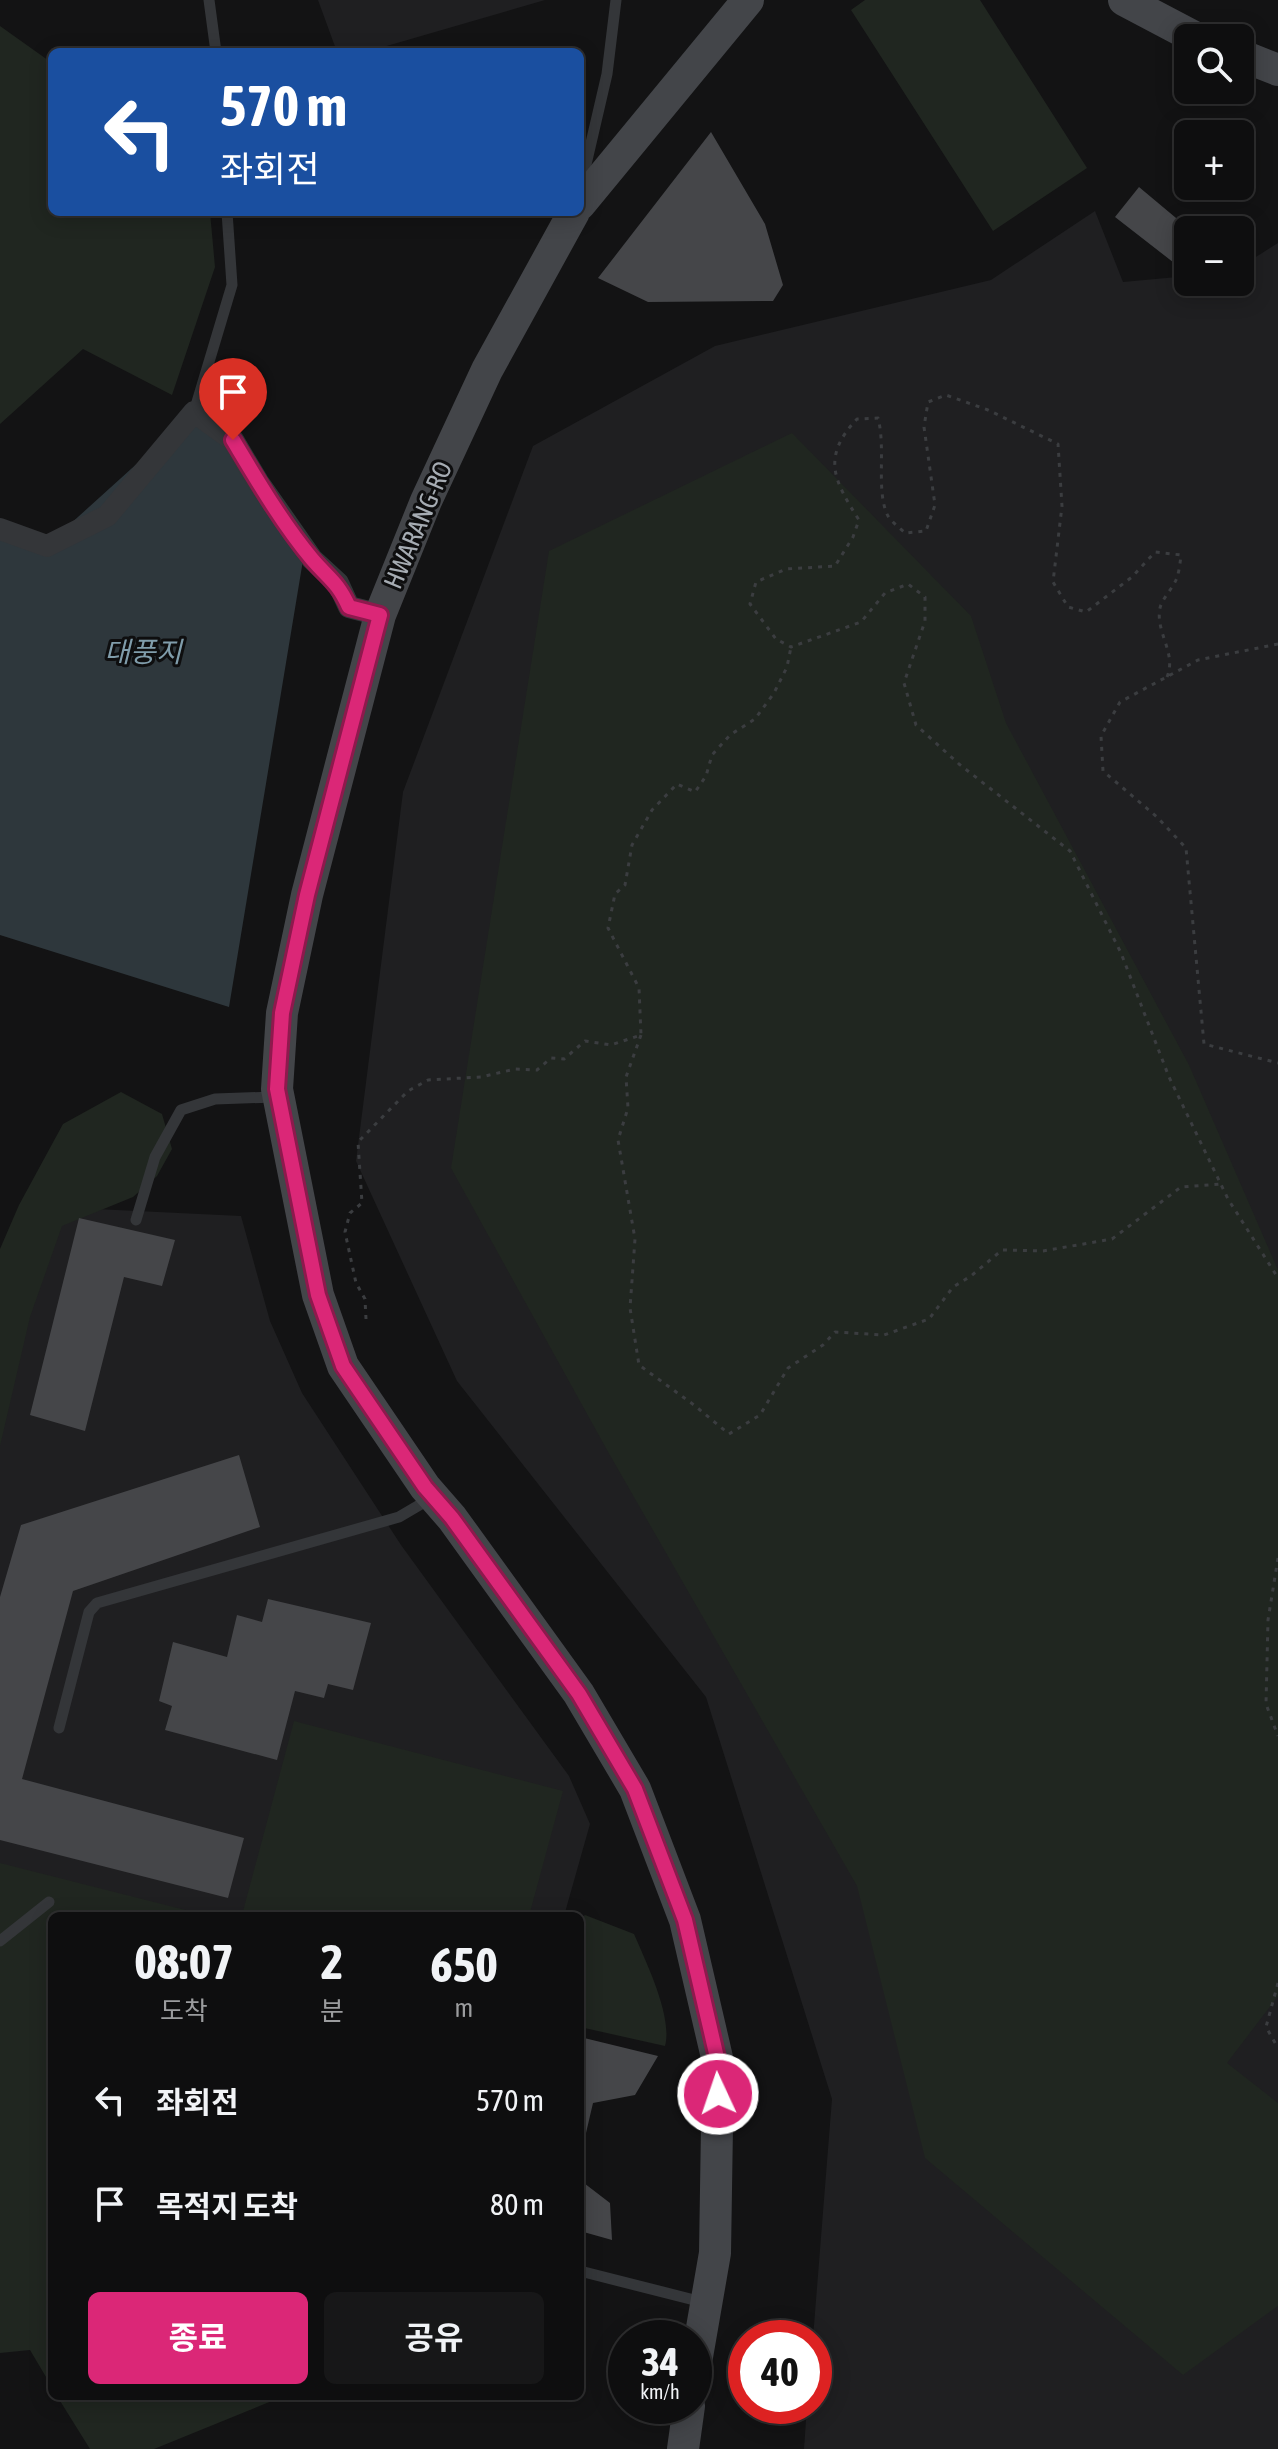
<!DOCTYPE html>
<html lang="ko">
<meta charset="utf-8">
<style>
body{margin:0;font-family:"Asap Condensed","Noto Sans KR",sans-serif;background:#171718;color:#f1f3f6;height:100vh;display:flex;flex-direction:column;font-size:30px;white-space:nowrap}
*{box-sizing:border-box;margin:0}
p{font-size:26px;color:#9b9c9e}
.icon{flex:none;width:44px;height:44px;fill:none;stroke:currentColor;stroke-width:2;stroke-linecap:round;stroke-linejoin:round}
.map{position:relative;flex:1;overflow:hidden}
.details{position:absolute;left:48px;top:1912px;width:536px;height:488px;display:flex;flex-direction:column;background:#0e0e0f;border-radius:12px;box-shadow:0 4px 20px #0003,0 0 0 2px #2e2e2f}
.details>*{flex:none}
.banner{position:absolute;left:48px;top:48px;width:536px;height:168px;border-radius:12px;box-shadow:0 4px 20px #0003,0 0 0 2px #2e2e2f;background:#1a4fa0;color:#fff;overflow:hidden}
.buttons{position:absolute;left:1174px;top:24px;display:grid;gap:16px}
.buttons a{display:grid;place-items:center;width:80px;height:80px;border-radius:12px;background:#0e0e0f;box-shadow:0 4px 20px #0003,0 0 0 2px #2e2e2f;font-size:40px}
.speed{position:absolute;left:608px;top:2320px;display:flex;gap:16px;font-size:40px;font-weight:700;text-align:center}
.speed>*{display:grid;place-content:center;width:104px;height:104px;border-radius:50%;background:#0e0e0f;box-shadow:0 4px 20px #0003,0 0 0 2px #2e2e2f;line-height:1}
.speed small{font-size:20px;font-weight:400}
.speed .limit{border:12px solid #d22;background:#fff;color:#111}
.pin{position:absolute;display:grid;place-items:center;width:68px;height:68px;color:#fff;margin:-82px -34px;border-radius:50% 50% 50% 0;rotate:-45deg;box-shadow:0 0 8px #0007}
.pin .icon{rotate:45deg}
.me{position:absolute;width:88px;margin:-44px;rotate:357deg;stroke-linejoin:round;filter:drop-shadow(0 0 6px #0008)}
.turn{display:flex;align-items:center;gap:28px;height:168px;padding:0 40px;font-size:36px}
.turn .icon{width:104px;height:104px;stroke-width:2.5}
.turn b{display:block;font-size:56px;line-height:68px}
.eta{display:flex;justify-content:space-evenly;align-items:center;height:136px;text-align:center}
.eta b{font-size:48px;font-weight:700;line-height:56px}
.cta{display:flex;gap:16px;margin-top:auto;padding:16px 40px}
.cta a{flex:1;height:92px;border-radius:12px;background:#db2777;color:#fff;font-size:32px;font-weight:700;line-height:92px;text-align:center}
.cta a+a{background:#171718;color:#f1f3f6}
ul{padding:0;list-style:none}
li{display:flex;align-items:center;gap:24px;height:104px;padding:0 40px}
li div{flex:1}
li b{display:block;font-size:30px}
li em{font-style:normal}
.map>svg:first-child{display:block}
</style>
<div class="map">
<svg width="1278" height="2449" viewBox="0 0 1278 2449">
<rect width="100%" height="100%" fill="#131314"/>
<path fill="#1f1f21" d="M318,0h227l-179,52h-29z
M1095,211l28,71 65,-6v6h52v-15l38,-24v2206h-474l3,-43h7l-1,-68 19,-239 -126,-402 -249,-316 -101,-220 47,-369 130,-346 182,-100 276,-66z
M54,1207l187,9 29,105 32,72 99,152 168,231 21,48 -26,92h-391l-173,-45v-462z"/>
<path fill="#202620" d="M865,0h115l107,168 -94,63 -142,-221z
M0,26l52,37v149h158l5,55 -43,128 -89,-46 -83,75z
M792,433l179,183 35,107 183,342 89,205v726l-51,67 51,40v203l-95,69 -258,-217 -68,-272 -250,-436 -156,-282 98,-617z
M121,1092l41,22 10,35 -15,27 -24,21 -71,29 -32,91 -30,129v-197l19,-44 44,-81z
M294,1721l269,70 -34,125 -287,-1z
M0,1863l209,53h-157v471l-22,-37 -30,3z
M585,1915l49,19c12,28 39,83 31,112l-85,-19v-108z
M57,2396h227l-130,53h-64z"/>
<path fill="#2e373c" d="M194,412l113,124 -78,471 -229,-72v-406l47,16z"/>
<path fill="#454649" d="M711,132l54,92 18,61 -10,16 -125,1 -50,-24z
M1139,187l49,41v29l-10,9 -63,-49z
M79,1218l96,22 -13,46 -38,-9 -39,154 -55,-16z
M239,1455l21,72 -187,64 -51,188 222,59 -16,60 -228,-58v-243l21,-72z
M268,1599l103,24 -18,67 -25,-6 -4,14 -29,-7 -18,69 -112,-30 7,-24 -13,-5 14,-59 54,15 10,-42 25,7z
M580,2037l78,19 -23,39 -42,8 -7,30h-6z
M580,2180l30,23 2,37 -32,-9z"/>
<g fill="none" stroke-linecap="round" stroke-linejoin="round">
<path stroke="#3b3d40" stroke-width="3" stroke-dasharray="4 6" stroke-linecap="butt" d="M1278,644l-80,16 -78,42 -19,34 2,35 54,46 29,31 18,196 74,19
M1167,677c10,-24 -12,-45 -7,-69 2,-9 12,-19 16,-28 3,-7 4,-16 5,-25l-26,-3 -23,25 -46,35 -18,-5 -15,-25 9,-76 -4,-62 -70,-34 -42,-15 -18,7 -4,25 11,78 -9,26 -21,2c-5,-5 -15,-12 -18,-19 -11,-25 -1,-66 -9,-96l-21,1c-36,38 -23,62 2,101l-6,17 -18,29 -49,3 -30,13 -6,22 26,35 15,8 70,-25 24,-29 23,-9 17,13v24l-21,62 12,42 43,39 111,87 51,102 48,124 59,122 50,79
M641,1035l-15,42 2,31 -10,32 17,99 -5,69 9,57 55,40 35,29 31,-19 28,-47 35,-23 12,-13 49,3 45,-16 24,-32 18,-11 31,-26 41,1 69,-12 69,-52 40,-3
M366,1319l-1,-20 -9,-16 -11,-51 5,-19 12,-10 -4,-61 50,-51 20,-11 53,-3 34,-8 22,1 14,-12 13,1 21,-18 26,4 30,-10 -2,-47 -31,-60 7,-34 10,-9 7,-40 20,-35 25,-26 18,8 11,-16 6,-21 18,-20 25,-16 19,-26 13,-26 4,-20
M1278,1558l-10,62 -2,84 12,32
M1278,1983l-12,44 12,21"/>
<path stroke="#343639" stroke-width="11" d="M209,0l7,52
M581,186l26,-112 9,-74
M194,412l38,-127 -5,-73
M136,1220l19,-63 26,-47 34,-11 59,-2
M59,1728l30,-116 8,-9 302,-86 34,-20
M0,1941l49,-39
M580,2271l126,32"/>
<path stroke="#343639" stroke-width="22" d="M0,529l47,17 60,-30 87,-104 39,28 25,42 54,77 26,24 11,24 31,8"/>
<path stroke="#434549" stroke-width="32" d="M1124,0l72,38
M1240,55l38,15
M580,204l168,-204
M574,212l-87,158 -61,131 -46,114 -73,280 -25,118 -5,76 41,206 25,71 82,121 27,31 127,176 56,95 50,131 33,142 -3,191 -21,121
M683,2449l6,-43"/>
</g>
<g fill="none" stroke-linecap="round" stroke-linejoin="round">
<g stroke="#8e194d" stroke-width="20">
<path id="route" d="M233,440c24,40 49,83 79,119 17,20 25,22 37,48l31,8 -73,280 -25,118 -5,76 41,206 25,71 82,121 27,31 127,176 56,95 50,131 33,142v32"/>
</g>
<use href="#route" stroke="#db2777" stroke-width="14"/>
</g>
<g text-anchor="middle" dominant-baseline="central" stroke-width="6" stroke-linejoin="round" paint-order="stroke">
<g font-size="26" fill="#a6acb3" stroke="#0e0e0f">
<text transform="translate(418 525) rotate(-67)">HWARANG-RO</text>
</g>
<g font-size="28" font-style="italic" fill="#809dab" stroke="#0e0e0f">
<text x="143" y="652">대풍지</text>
</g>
</g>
</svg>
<div class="buttons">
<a><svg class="icon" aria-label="search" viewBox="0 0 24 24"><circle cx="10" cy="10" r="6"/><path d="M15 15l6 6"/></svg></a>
<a>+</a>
<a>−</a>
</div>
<div class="speed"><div>34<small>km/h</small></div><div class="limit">40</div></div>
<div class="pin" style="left:233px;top:440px;background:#d93025"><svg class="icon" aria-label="arrive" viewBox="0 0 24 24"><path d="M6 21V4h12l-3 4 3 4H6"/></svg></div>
<svg class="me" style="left:718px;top:2094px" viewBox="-20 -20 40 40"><circle r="17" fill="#db2777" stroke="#fff" stroke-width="3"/><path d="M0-11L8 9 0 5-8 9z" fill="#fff"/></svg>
<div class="banner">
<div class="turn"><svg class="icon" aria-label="left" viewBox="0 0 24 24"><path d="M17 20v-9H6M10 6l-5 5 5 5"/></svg><div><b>570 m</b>좌회전</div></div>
</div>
<section class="details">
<div class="eta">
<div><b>08:07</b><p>도착</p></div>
<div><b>2</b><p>분</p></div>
<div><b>650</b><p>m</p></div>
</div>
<ul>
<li><svg class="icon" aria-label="left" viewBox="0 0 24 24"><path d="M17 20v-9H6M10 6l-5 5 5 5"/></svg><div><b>좌회전</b></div><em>570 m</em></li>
<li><svg class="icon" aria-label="arrive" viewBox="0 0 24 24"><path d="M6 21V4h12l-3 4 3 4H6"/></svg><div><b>목적지 도착</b></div><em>80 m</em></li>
</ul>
<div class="cta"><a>종료</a><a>공유</a></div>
</section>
</div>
